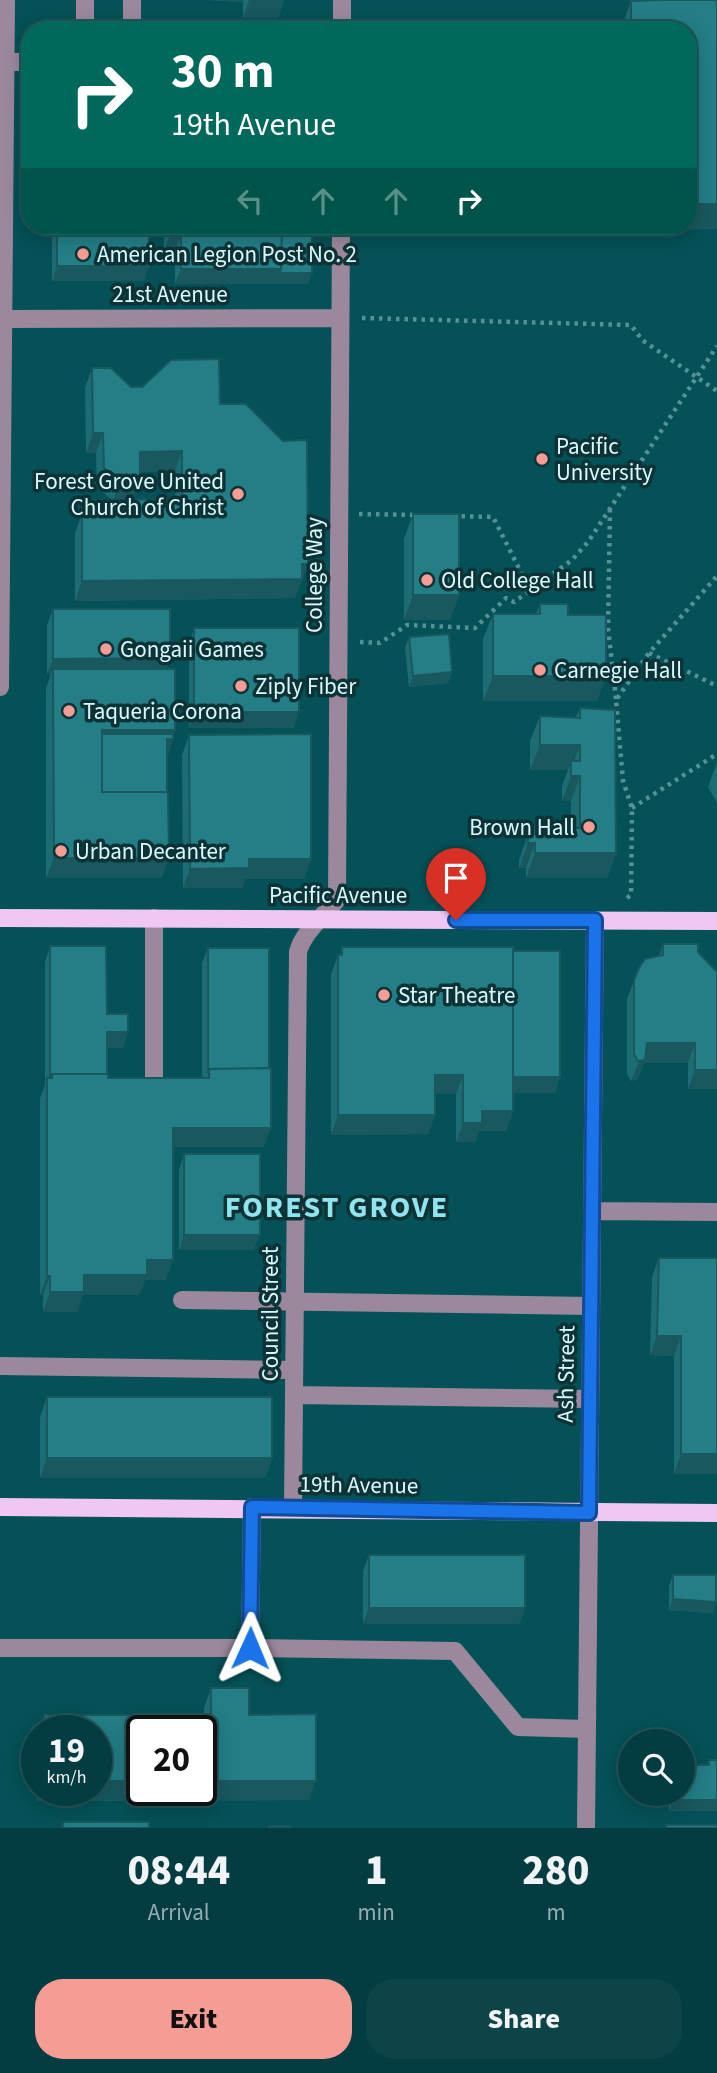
<!DOCTYPE html>
<style>
body{margin:0;font-family:"Source Sans 3",sans-serif;background:#0d4448;color:#f1f3f6;height:100vh;display:flex;flex-direction:column;font-size:26px;white-space:nowrap}
*{box-sizing:border-box;margin:0}
p{font-size:23px;color:#97aeb1}
.icon{flex:none;width:38px;height:38px;fill:none;stroke:currentColor;stroke-width:2;stroke-linecap:round;stroke-linejoin:round}
.map{position:relative;height:1828px;overflow:hidden}
.panel{display:flex;flex-direction:column;background:#033d41;flex:1}
.panel>*{flex:none}
.guide{position:absolute;left:21px;top:21px;width:676px;height:214px;border-radius:28px;box-shadow:0 4px 18px #0003,0 0 0 2px #24565a;background:#00695c;color:#fff;overflow:hidden}
.controls{position:absolute;left:618px;top:1729px;display:grid;gap:14px}
.controls a{display:grid;place-items:center;width:77px;height:77px;border-radius:50%;background:#033d41;box-shadow:0 4px 18px #0003,0 0 0 2px #24565a;font-size:35px}
.speed{position:absolute;left:21px;top:1715px;display:flex;gap:14px;font-size:35px;font-weight:700;text-align:center}
.speed>*{display:grid;place-content:center;width:91px;height:91px;border-radius:50%;background:#033d41;box-shadow:0 4px 18px #0003,0 0 0 2px #24565a;line-height:1}
.speed small{font-size:18px;font-weight:400}
.speed .limit{border:4px solid #111;border-radius:10px;background:#fff;color:#111}
.pin{position:absolute;display:grid;place-items:center;width:60px;height:60px;color:#fff;margin:-72px -30px;border-radius:50% 50% 50% 0;rotate:-45deg;box-shadow:0 0 7px #0007}
.pin .icon{rotate:45deg}
.me{position:absolute;width:77px;margin:-38px;rotate:1deg;stroke-linejoin:round;filter:drop-shadow(0 0 5px #0008)}
.turn{display:flex;align-items:center;gap:24px;height:147px;padding:0 35px;font-size:32px}
.turn .icon{width:91px;height:91px;stroke-width:2.5}
.turn b{display:block;font-size:49px;line-height:60px}
.lanes{display:flex;align-items:center;height:66px;padding:0 35px;background:#0003;justify-content:center;gap:35px;direction:ltr}
.lanes .off{opacity:.35}
.eta{display:flex;justify-content:space-evenly;align-items:center;height:119px;text-align:center}
.eta b{font-size:42px;font-weight:800;line-height:49px}
.button{display:flex;gap:14px;margin-top:auto;padding:14px 35px}
.button a{flex:1;height:80px;border-radius:28px;background:#f59c95;color:#111;font-size:28px;font-weight:800;line-height:80px;text-align:center}
.button a+a{background:#0d4448;color:#f1f3f6}
.map>svg:first-child{display:block}
</style>
<div class="map">
<svg width="717" height="1828" viewBox="0 0 717 1828">
<rect width="100%" height="100%" fill="#045157"/>
<g fill="none" stroke-linecap="round" stroke-linejoin="round">
<path stroke="#559196" stroke-width="4.5" stroke-dasharray="3.5 5" stroke-linecap="butt" d="M362,318l269,7 11,15 75,51
M610,509l-2,119 8,71
M359,514l57,1
M453,516l40,1 37,73
M360,642l20,1 27,-18 68,3 31,-30 8,4 58,-42 16,-18 129,-196
M649,653l68,33
M632,808l85,-54
M627,898l4,-3 1,-87 -9,-27 -7,-81 33,-47 68,-77"/>
<path stroke="#9c889d" stroke-width="18" d="M85,30v-30
M132,30v-30
M342,30v-30
M5,62h25
M0,319l340,-1
M0,687l6,-687
M154,918v166
M593,1211l124,1
M182,1300l409,6
M0,1366l294,4
M294,1395l296,4
M293,1508l5,-556c5,-20 26,-36 39,-53l4,-673
M0,1648h250l2,-141
M250,1648l205,3 63,76 69,2
M586,1828l9,-908"/>
<path stroke="#efc7f2" stroke-width="18" d="M0,918l717,3
M0,1507l717,6"/>
</g>
<path fill="#1e6c73" fill-rule="evenodd" d="M207,0h77l-6,18h-35v-16z
M657,0h60v229l-96,1 -1,-4h68v-196h-66v-4l9,-25z
M52,226h97l-5,55h-92z
M164,226h148l-4,58h-133v-33h-11z
M92,368l39,19 89,17 88,160 -13,34 -220,3v-68l7,-19 5,-14h25l-15,-13 -1,-34h-10l-1,-65zM175,471v28l-42,1 7,-19v-9z
M413,514l46,81 -9,25h-46v-81z
M540,604l28,11 38,61 -9,25h-114v-62l10,-25h43z
M53,609l117,49 -4,11 9,61 -7,25 -6,123h-116v-189l5,-15h-4v-49z
M194,628l100,100h-105v-84z
M409,637l43,35 -4,11 -39,4 -4,-39z
M580,708l36,145 -9,25h-81v-10h-7v-8l9,-25h4l3,-8 36,1v-27h-9v-15l6,-16h-38v-29l10,-25 36,1z
M189,735l122,124 -7,20h-59l-3,9h-59l-1,-133z
M717,762v41l-9,-16z
M663,944l54,145h-29v-26h-44l-6,16 -7,2 -4,-7v-75l13,-33 19,-10z
M50,946l57,68 21,18 -5,16h-16v26l1,4h94v-115l6,-15 61,120 2,60 -8,19h-90l-7,133h-21l-6,15h-56l-6,17h-34v-17h-3v-197l5,-13v-123z
M342,947l171,4 47,126 -5,16h-42v18l-7,20h-27l-4,11h-19v-48h-21v21l-7,19 -97,1v-161l7,-19h2z
M184,1154l70,96h-75v-80z
M659,1258l58,216h-43v-118l-24,-1 2,-78z
M47,1397l225,61 -7,20h-225v-61z
M369,1555l156,53 -6,16h-156v-53z
M673,1575l43,27 -4,11 -43,-3v-24z
M211,1688l38,27 60,85 -272,1v-67v56h59v-59h-58l6,-16h160v-7z
M709,1760l8,51h-48v-8h-10v-9h23l25,-29z"/>
<path fill="#18585e" d="M207,0h36v2z
M249,0h35l-6,18h-35z
M688,204h29v25l-96,1 1,-4h66z
M170,235h11l-6,16h-11z
M57,266h92l-5,15h-92z
M181,269h100l31,4 -4,11h-133z
M93,433h10l-7,20h-10z
M182,451l-7,20 -42,1 7,-20z
M120,481h20l-7,20h-20z
M302,564h6l-13,34 -220,3 7,-20z
M413,595h46l-9,25h-46z
M170,658l-6,16 -111,-5 -2,5h-4l6,-15z
M452,672l-4,11 -39,4 4,-11z
M493,676h113l-9,25h-114z
M194,712h105l-5,16h-105z
M102,730h73l-4,9h2l-5,16 -68,-6z
M540,745h40l-9,24v-8l-3,9h-38z
M571,776h9l-9,25h-9z
M528,843h7l-9,25h-7z
M535,853h81l-9,25h-81z
M54,858h115l-7,20h-116z
M249,859h62l-7,20h-59l-3,9h-59l7,-19z
M107,1032h21l-5,16h-22z
M647,1043h48l-7,20h-44l-6,16 -7,2z
M695,1070h22v19h-29z
M435,1075h28l-7,19h-28z
M512,1077h48l-5,16h-49z
M482,1111h31l-7,20h-27l-4,11h-19l7,-19z
M338,1115h97l-7,19 -97,1z
M173,1128h98l-8,19h-97z
M184,1235h76l-6,15h-75z
M147,1260h26l-7,20h-21l-6,15h-56l-6,17h-34l7,-20 34,-17z
M47,1276h3l-7,19h-3z
M657,1336h24l-7,20 -24,-1z
M681,1454h36v20h-43z
M47,1458h225l-7,20h-225z
M673,1599l43,3 -4,11 -43,-3z
M369,1608h156l-6,16h-156z
M96,1781h46v9h59v-9h115l-7,19 -272,1 4,-11h55z
M663,1794h10l-4,9h-10z
M673,1800h44v11h-48z"/>
<path fill="#237e86" stroke="#18585e" stroke-width="2" d="M659,0h58v204h-29v-174h-57v-29z
M57,226h92v40h-92z
M170,226h112l-1,43h-100v-34h-11z
M282,226h30v47h-32l1,-4z
M219,359l1,45h26l37,37 24,-1 1,124h-6v15l-220,2v-67h5v-14l95,-1v-48l-42,1v29h-20l-16,-13 -1,-35h-10l-1,-65h19l20,19h11l29,-27z
M413,514h46v81h-46z
M540,604h28v11h38v61h-113v-62h47z
M53,609h117v49l-117,1z
M194,628h105v84h-105z
M449,634l3,38 -39,4 -4,-39z
M53,669h122v61h-73v62h66l1,66h-115z
M580,708l35,2 1,143h-81v-10h-7v-8l7,-1v-7l45,1v-52h-9v-15h9v-16h-40v-29l40,2z
M102,734h71v5h-6v53h-65z
M311,734v125h-62v9l-59,1 -1,-134z
M663,944h35v8l19,20v98h-22v-27h-48l-2,17 -7,1 -4,-7v-74l6,-14 5,-7 18,-4z
M50,946h56l1,68h21v18h-21v42h-55l-2,4z
M342,947h171v164h-31v12h-19v-48h-28v40h-97v-160h4z
M208,948h61v120l-60,1 -1,4z
M513,951h47v126h-47z
M271,1068v60h-98v132h-26v15h-63v17h-34v-16h-3v-198h5v-4h56v4h101v-9z
M184,1154h76v81h-76z
M659,1258h58v196h-36v-118h-24z
M47,1397h225v61h-225z
M369,1555h156v53h-156z
M673,1575h43v27l-43,-3z
M211,1688h38v27l67,-1v67h-115v-50h-59v50h-46v-50h-52v-16h167z
M709,1760h8v40h-44v-6h9v-29h27z
M63,1822h86v6h-86z
M666,1825h51v3h-51z
M269,1826h21v2h-21z"/>
<g fill="none" stroke-linecap="round" stroke-linejoin="round">
<g stroke="#114b97" stroke-width="18">
<path id="route" d="M250,1648l2,-141 337,6 6,-593h-139"/>
</g>
<use href="#route" stroke="#1a73e8" stroke-width="12"/>
</g>
<g fill="#f59c95" stroke="#0e3336" stroke-width="2.5">
<circle cx="83" cy="254" r="7"/>
<circle cx="542" cy="459" r="7"/>
<circle cx="238" cy="494" r="7"/>
<circle cx="427" cy="580" r="7"/>
<circle cx="106" cy="649" r="7"/>
<circle cx="540" cy="670" r="7"/>
<circle cx="241" cy="686" r="7"/>
<circle cx="69" cy="711" r="7"/>
<circle cx="589" cy="827" r="7"/>
<circle cx="61" cy="851" r="7"/>
<circle cx="384" cy="995" r="7"/>
</g>
<g text-anchor="middle" dominant-baseline="central" stroke-width="7" stroke-linejoin="round" paint-order="stroke">
<g font-size="23" fill="#dbfafe" stroke="#0e3336" text-anchor="start">
<text x="97" y="254">American Legion Post No. 2</text>
<text x="556" y="446">Pacific<tspan x="556" dy="26">University</tspan></text>
<text x="224" y="481" text-anchor="end">Forest Grove United<tspan x="224" dy="26">Church of Christ</tspan></text>
<text x="441" y="580">Old College Hall</text>
<text x="120" y="649">Gongaii Games</text>
<text x="554" y="670">Carnegie Hall</text>
<text x="255" y="686">Ziply Fiber</text>
<text x="83" y="711">Taqueria Corona</text>
<text x="575" y="827" text-anchor="end">Brown Hall</text>
<text x="75" y="851">Urban Decanter</text>
<text x="398" y="995">Star Theatre</text>
</g>
<g font-size="23" fill="#dbfafe" stroke="#0e3336">
<text x="170" y="294">21st Avenue</text>
<text transform="translate(314 575) rotate(-90)">College Way</text>
<text x="338" y="895">Pacific Avenue</text>
<text transform="translate(270 1314) rotate(-90)">Council Street</text>
<text transform="translate(566 1374) rotate(-89)">Ash Street</text>
<text transform="translate(359 1485) rotate(1)">19th Avenue</text>
</g>
<g font-size="30" font-weight="bold" letter-spacing="2" fill="#90e4ed" stroke="#0e3336">
<text x="337" y="1207">FOREST GROVE</text>
</g>
</g>
</svg>
<div class="controls">
<a><svg class="icon" aria-label="search" viewBox="0 0 24 24"><circle cx="10" cy="10" r="6"/><path d="M15 15l6 6"/></svg></a>
</div>
<div class="speed"><div>19<small>km/h</small></div><div class="limit">20</div></div>
<div class="pin" style="left:456px;top:920px;background:#d93025"><svg class="icon" aria-label="arrive" viewBox="0 0 24 24"><path d="M6 21V4h12l-3 4 3 4H6"/></svg></div>
<svg class="me" style="left:250px;top:1648px" viewBox="-20 -20 40 40"><path d="M0-17L14 15 0 8-14 15z" fill="#1a73e8" stroke="#fff" stroke-width="4"/></svg>
<div class="guide">
<div class="turn"><svg class="icon" aria-label="right" viewBox="0 0 24 24"><path d="M7 20v-9h11M14 6l5 5-5 5"/></svg><div><b>30 m</b>19th Avenue</div></div>
<div class="lanes"><svg class="icon off" aria-label="left" viewBox="0 0 24 24"><path d="M17 20v-9H6M10 6l-5 5 5 5"/></svg><svg class="icon off" aria-label="ahead" viewBox="0 0 24 24"><path d="M12 20V5M6 11l6-6 6 6"/></svg><svg class="icon off" aria-label="ahead" viewBox="0 0 24 24"><path d="M12 20V5M6 11l6-6 6 6"/></svg><svg class="icon" aria-label="right" viewBox="0 0 24 24"><path d="M7 20v-9h11M14 6l5 5-5 5"/></svg></div>
</div>
</div>
<section class="panel">
<div class="eta">
<div><b>08:44</b><p>Arrival</p></div>
<div><b>1</b><p>min</p></div>
<div><b>280</b><p>m</p></div>
</div>
<div class="button"><a>Exit</a><a>Share</a></div>
</section>
